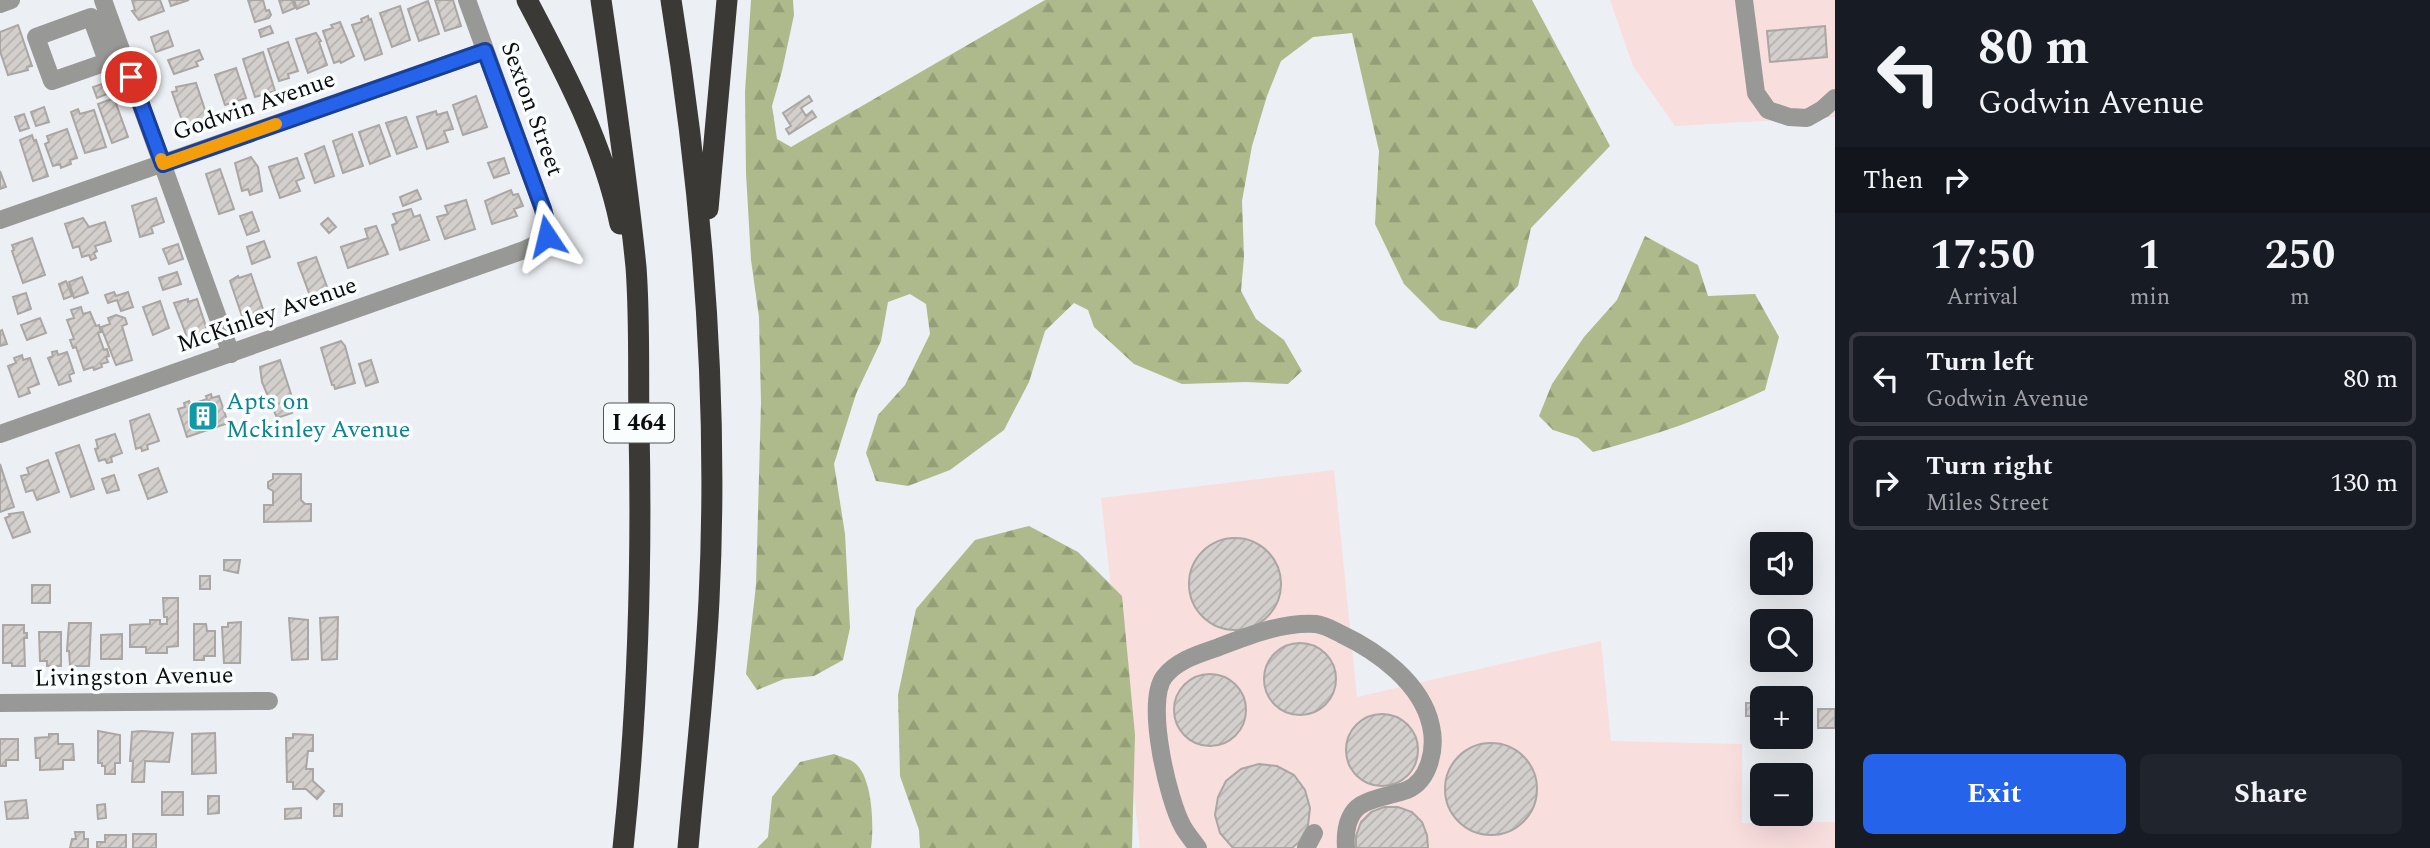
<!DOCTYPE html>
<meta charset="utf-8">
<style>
body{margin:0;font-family:Spectral,serif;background:#20242c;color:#f1f3f6;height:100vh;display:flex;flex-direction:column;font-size:26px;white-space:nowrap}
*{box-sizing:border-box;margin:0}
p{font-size:23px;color:#9ea1a6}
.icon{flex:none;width:38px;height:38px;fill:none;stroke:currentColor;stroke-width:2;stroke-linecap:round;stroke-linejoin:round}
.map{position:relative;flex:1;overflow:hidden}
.drawer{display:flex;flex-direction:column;background:#171b24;width:595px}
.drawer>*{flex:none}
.banner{background:#171b24;color:#f1f3f6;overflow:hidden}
.buttons{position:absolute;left:1750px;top:532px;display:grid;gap:14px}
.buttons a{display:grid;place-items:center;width:63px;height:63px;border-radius:10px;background:#171b24;box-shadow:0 7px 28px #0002;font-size:35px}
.pin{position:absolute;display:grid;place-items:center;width:60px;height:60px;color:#fff;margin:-30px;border:4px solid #fff;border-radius:50%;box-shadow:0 2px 7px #0007}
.me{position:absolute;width:77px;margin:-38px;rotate:350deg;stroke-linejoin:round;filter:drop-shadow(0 0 5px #0008)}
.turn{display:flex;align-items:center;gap:24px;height:147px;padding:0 28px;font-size:32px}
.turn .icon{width:91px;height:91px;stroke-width:2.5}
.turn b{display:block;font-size:49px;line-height:60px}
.then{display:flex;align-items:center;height:66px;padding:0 28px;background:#0003;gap:14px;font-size:26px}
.eta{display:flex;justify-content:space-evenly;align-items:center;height:119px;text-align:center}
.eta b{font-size:42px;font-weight:700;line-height:49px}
.action{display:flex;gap:14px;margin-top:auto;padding:14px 28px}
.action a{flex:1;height:80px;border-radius:10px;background:#2563eb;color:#fff;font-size:28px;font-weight:700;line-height:80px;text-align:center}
.action a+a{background:#20242c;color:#f1f3f6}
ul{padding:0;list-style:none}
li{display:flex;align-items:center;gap:21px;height:94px;margin:0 14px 10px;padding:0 14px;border:4px solid #363941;border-radius:10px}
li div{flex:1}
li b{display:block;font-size:26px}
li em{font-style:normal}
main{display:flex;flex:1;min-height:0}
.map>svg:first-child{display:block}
</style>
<main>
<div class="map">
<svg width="1835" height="848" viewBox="0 0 1835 848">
<defs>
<pattern id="forest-firs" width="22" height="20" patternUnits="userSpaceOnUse" patternTransform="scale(1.75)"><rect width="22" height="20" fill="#aeba8b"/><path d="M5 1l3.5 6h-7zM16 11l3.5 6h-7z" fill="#949f77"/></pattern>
<pattern id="building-hatch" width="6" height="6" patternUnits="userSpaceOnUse" patternTransform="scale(1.75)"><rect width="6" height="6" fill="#d3cfcc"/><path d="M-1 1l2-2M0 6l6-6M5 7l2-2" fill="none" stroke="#b4b1ae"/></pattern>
</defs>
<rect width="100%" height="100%" fill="#eceff3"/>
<path fill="#f9dede" d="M1610,0h225v117l-160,9 -42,-60z
M1334,470l23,227 244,-56 10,100 131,3v79l93,-1v26h-695l-39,-350z"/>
<path fill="url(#forest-firs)" d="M751,0h42l1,15 -12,56 -10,35 5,33 14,8 254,-147h487l78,146 -79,82 -13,58 -42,43 -36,-9 -36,-36 -29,-60 4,-73 -27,-118 -39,4 -32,24 -14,35 -15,50 -10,55 2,56 -3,34 15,28 28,21 18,31 -14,13 -42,-2 -64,2 -48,-20 -40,-37 -6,-17 -14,-7 -29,28 -16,51 -25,48 -54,40 -42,16 -32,-5 -10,-28 12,-38 27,-30 25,-51 -4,-30 -16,-10 -22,8 -7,39 -25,53 -22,70 11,70 5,94 -7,32 -29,16 -30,3 -27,11 -11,-16 10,-89 5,-182 -2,-86 -8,-57 -5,-87 -1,-81z
M1645,236l53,29 10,31 47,-2 24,43 -14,53c-57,27 -111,46 -172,62l-15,-14 -25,-8 -14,-14 13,-32 32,-47 33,-37z
M1029,526l49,26 44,44 13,139 -3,113h-212l-1,-18 -19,-54 -2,-81 18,-86 59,-69z
M834,754c6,3 16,5 21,9 18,15 19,64 16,85h-114l11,-11 4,-40 28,-35z"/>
<path fill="url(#building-hatch)" stroke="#aaa6a3" stroke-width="2" d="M132,0h28l4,11 -25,9 -7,-9 3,-1z
M169,0h20l-18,6z
M248,0h15l3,11 3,-1 2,5 -2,3 -14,4z
M279,0h13l3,8 -12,5z
M294,0h14l1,4 -12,5z
M435,0h18l8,26 -16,5z
M428,1l11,33 -20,7 -11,-32z
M400,6l10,34 -18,7 -12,-34z
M368,16l1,4 2,-1 11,35 -17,6 -13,-35 10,-3 -1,-3z
M340,22l14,34 -13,7 -1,-2 -6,2 -11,-32 10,-3 -2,-3z
M18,25l14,41 -5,1 1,3 -20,5 -8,-24v-19z
M270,26l3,7 -12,4 -2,-7z
M1825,26l2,31 -57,5 -3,-31z
M168,31l5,15 -17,6 -5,-15z
M316,33l5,8 -2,1 8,23 -19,8 -12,-34z
M288,42l10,29 -10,3 1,4 -10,3 -11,-32z
M199,50l4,9 -7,3 2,4 -24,8 -6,-14z
M263,52l12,39 -20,6 -12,-38z
M236,68l10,30 -21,7 -10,-30z
M108,82l4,10 -15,6 -4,-11z
M196,83l13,39 -16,6 -1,-5 -8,3 -12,-34 5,-1 -1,-4z
M476,96l11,31 -24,8 -10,-30z
M809,96l3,5 -11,7 5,8 6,-5 4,6 -27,17 -3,-5 5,-3 -8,-13z
M114,98l14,39 -16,6 -14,-39z
M44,107l5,15 -13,4 -5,-14z
M78,109l2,5 14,-4 12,37 -21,6 -14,-41z
M436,111l1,4 10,-3 6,17 -9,2 4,11 -21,7 -10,-32z
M24,114l5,14 -9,3 -5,-14z
M406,117l11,30 -20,7 -11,-31z
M379,125l11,31 -20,8 -11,-32z
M67,129l10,29 -7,2 1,4 -10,4 -1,-4 -7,2 -8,-22 4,-2 -2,-6z
M352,134l11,32 -20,7 -10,-32z
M32,135l2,6 2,-1 12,36 -15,5 -13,-41z
M324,146l10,30 -19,7 -10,-29z
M251,157l7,10 4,24 -12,4 -2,-6 -6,2 -7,-28z
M297,158l7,20 -8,3 4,10 -20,7 -11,-31z
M504,158l5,15 -15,5 -6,-15z
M220,169l14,40 -15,5 -13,-40z
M0,171l6,16 -6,2z
M417,190l4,9 -18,7 -3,-9z
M511,190l2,5 5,-1 5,12 -9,3 3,7 -25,8 -7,-23z
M156,198l8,24 -13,5 2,6 -13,4 -8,-31z
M466,200l9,29 -30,10 -8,-22 11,-3 -3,-8z
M411,209l3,8 6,-2 9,25 -29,10 -8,-25 5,-2 -4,-9z
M252,212l7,19 -12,4 -7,-19z
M83,218l6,9 16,-5 6,19 -16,5 2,5 -3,2 2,5 -5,2 -2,-5 -7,2 -3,-11 -6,2 -8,-24z
M328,218l8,9 -7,6 -8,-9z
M376,226l12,28 -40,14 -7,-21 27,-9 -3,-9z
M32,238l13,37 -22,8 -11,-32 2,-1 -2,-5z
M264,241l6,16 -18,7 -5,-17z
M178,244l5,15 -14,5 -6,-15z
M316,257l14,38 -18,6 -14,-38z
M177,272l4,12 -18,6 -4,-12z
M251,274l13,38 -3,1 2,5 -16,5 -2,-5 -2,1 -13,-38 8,-5 1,2z
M82,277l6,16 -14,5 -5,-16z
M66,281l6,15 -8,3 -5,-15z
M114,292l2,4 12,-4 5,15 -12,4 -4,-11 -9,3 -3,-8z
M26,293l5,16 -13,5 -5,-17z
M188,299v3l9,-3 10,31v6l-18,6 -15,-39z
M160,301l9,27 -16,7 -10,-28z
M81,307l2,7 7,-2 6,14 3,-1 2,7 -3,1 6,17 3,-1 2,7 -3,1 2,5 -7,2 1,3 -8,3 -1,-3 -9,3 -8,-23 -3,1 -3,-8 4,-1 -7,-19 7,-2 -3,-8z
M116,315l9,3 2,6 -5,2 10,34 -16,5 -15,-38 9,-3 -2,-6z
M40,318l6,15 -19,7 -6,-15z
M2,330l5,14 -7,2v-15z
M341,341l4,5 10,37 -20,6 -1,-4h-2l-11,-37z
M57,351l1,4 9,-3 7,21 -5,2 2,6 -12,4 -11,-27 5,-2 -1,-4z
M22,355l1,5 7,-2 9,26 -11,4 2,5 -11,4 -11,-31 8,-3 -2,-5z
M280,360l11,34 1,5 -6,2 6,12 -15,5 -15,-36 -2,-15z
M371,360l7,22 -12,4 -7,-22z
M211,394l1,4 7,-2 9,27 -41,14 -9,-28 7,-2 -1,-4 5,-2 1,4 17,-6 -1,-3z
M149,414l10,27 -12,4 1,4 -6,2 -1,-4 -5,2 -6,-28z
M115,434l7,19 -11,4 1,5 -5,1 -2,-4 -6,2 -4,-12 3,-1 -2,-8z
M79,445l15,44 -23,8 -15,-44z
M48,460l11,32 -22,8 -4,-10 -7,2 -5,-16 8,-2 -2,-6z
M0,464l14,43 -14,5z
M158,468l9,24 -19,7 -9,-24z
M273,474h28v26l4,4h6v17l-47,1v-17h9v-14l-5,-3v-6l5,-3z
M114,475l5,15 -12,3 -5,-14z
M23,512l7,20 -17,6 -8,-20 5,-2 -1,-2z
M1189 584a46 46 0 1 1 92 0a46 46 0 1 1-92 0Z
M224,560h16l-2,13 -14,-3z
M200,576h10v13h-10z
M32,585h18v18h-18z
M163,598h15v48l-11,1v6h-21v-6h-16v-22l20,-1v-4h10v4h7v-7h-3z
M338,617l-1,42 -15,1 -2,-42z
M289,618l19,2v39l-16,1z
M241,622l-1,41h-16l-2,-36h6v-4z
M69,623h22l-2,43h-19l-1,-15h-2z
M194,624h12l1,7h8v25h-11v4h-10z
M3,625h21v8h3v5h-3l1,28h-13v-3h-9z
M39,632h22v34h-14v-5h-7z
M122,634v25h-21v-24z
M1264 679a36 36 0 1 1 72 0a36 36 0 1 1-72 0Z
M1174 710a36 36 0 1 1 72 0a36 36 0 1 1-72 0Z
M1746,703h15l-1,13h-14z
M1818,709h17v19h-17z
M1346 750a36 36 0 1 1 72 0a36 36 0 1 1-72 0Z
M98,731l22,4v28h-5v11h-10v-8h-3v-3h-4z
M141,731l32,2 -4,29 -24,-1 -1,21h-12l1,-21h-3l2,-29z
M215,733l1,40 -24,1v-40z
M49,734h9v10h15l1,16h-11v9l-23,1v-12h-4l-1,-20 14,-1z
M293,734l20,1v16h-5l-2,18h7v12l11,10 -7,8 -11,-10h-13v-7h-6l-1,-44h7z
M0,739h18v21h-12v6h-6z
M1445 789a46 46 0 1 1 92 0a46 46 0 1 1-92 0Z
M1259,764l18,2 17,9 11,15 5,18 -2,18 -9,16 -7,6h-59l-13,-15 -5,-18 3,-18 8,-16 15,-12z
M162,792h21v23h-21z
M208,796h11v17l-11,1z
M26,800l2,18 -21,1 -2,-17z
M105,804l1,14 -8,1 -1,-14z
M334,804h8v12h-8z
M1384,807h14l14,5 10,10 5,13 1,13h-72v-12l5,-14 10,-10z
M301,808v10l-16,1v-10z
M75,832h9v7h4v9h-18l2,-9h4z
M133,834h23v14h-23z
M105,835h21v13h-29v-6h8z"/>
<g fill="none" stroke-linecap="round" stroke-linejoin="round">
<path stroke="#989896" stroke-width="18" d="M103,0l128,354
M1744,0l12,93 12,17 21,7 18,1 16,-9 12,-11
M0,4l11,-4
M107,61l-16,-44 -55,20 16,44 72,-25
M0,220l485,-169
M0,434l524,-184 13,-6 10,-8v-11l-4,-16 -76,-209
M0,703l269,-2
M1198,848c-5,-7 -11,-14 -15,-21 -15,-27 -38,-124 -19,-150 13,-17 35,-23 55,-30 31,-12 64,-25 97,-23 9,1 17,6 25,10 36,17 81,49 90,92 5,22 -1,54 -24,64 -14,5 -33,7 -46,15 -14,9 -16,28 -15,43
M1306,848l8,-15"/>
<path stroke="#3a3936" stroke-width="21" d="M527,0c38,72 76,143 93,224
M601,0c13,89 26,178 35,267 4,53 2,106 3,159 3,140 -1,282 -16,422
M671,0c32,199 48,399 38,600 -4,83 -14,166 -21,248
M708,209l19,-209"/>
</g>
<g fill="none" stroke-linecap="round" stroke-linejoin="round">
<g stroke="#184099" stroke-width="18">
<path id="route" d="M131,77l32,87 322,-113 58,158 4,16v11"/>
</g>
<use href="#route" stroke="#2563eb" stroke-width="12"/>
<path stroke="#f59e0b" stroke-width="12" d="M161,159l2,5 113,-40"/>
</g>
<defs>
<g id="building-square" transform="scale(1.575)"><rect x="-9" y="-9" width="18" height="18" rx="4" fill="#0f9aa8" stroke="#fafdfe"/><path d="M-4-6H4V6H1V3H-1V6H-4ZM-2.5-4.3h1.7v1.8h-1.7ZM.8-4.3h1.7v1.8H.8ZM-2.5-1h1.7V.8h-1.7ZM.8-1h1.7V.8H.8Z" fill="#fff"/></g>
</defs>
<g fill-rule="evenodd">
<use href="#building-square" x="203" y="416"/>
</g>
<g text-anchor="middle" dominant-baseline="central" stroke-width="7" stroke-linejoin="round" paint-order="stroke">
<rect fill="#fafdfe" stroke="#535455" stroke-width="2" x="604" y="403.5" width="70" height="39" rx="5"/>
<g font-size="23" font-weight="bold" fill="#0b0c0d">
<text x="639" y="423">I 464</text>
</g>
<g font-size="24" fill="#0b0c0d" stroke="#fafdfe">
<text transform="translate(254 106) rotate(-19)">Godwin Avenue</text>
<text transform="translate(532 109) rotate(70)">Sexton Street</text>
<text transform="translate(267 315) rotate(-19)">McKinley Avenue</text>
<text transform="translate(134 677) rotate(-1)">Livingston Avenue</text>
</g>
<g font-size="24" fill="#0d838f" stroke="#fafdfe" text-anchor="start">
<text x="226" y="402">Apts on<tspan x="226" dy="28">Mckinley Avenue</tspan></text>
</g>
</g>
</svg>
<div class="buttons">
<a><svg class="icon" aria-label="sound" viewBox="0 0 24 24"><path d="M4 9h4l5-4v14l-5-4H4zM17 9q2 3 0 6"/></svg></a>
<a><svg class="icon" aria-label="search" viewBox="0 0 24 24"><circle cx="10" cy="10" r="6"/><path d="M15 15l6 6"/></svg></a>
<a>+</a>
<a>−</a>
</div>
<div class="pin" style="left:131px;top:77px;background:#d93025"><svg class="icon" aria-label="arrive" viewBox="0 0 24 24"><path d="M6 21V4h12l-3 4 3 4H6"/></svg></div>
<svg class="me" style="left:547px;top:236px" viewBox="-20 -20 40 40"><path d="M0-17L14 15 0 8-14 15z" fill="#2563eb" stroke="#fff" stroke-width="4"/></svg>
</div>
<section class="drawer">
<div class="banner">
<div class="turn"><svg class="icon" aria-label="left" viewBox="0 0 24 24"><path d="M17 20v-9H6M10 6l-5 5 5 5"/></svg><div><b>80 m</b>Godwin Avenue</div></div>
<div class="then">Then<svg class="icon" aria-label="right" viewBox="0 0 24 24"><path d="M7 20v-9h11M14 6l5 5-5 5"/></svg></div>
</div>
<div class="eta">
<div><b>17:50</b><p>Arrival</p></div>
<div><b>1</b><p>min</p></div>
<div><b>250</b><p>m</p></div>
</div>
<ul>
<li><svg class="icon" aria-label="left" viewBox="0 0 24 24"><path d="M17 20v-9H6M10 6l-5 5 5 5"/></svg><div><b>Turn left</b><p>Godwin Avenue</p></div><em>80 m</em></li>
<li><svg class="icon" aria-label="right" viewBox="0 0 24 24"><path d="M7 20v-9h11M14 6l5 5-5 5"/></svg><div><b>Turn right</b><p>Miles Street</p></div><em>130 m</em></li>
</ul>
<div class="action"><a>Exit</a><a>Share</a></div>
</section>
</main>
